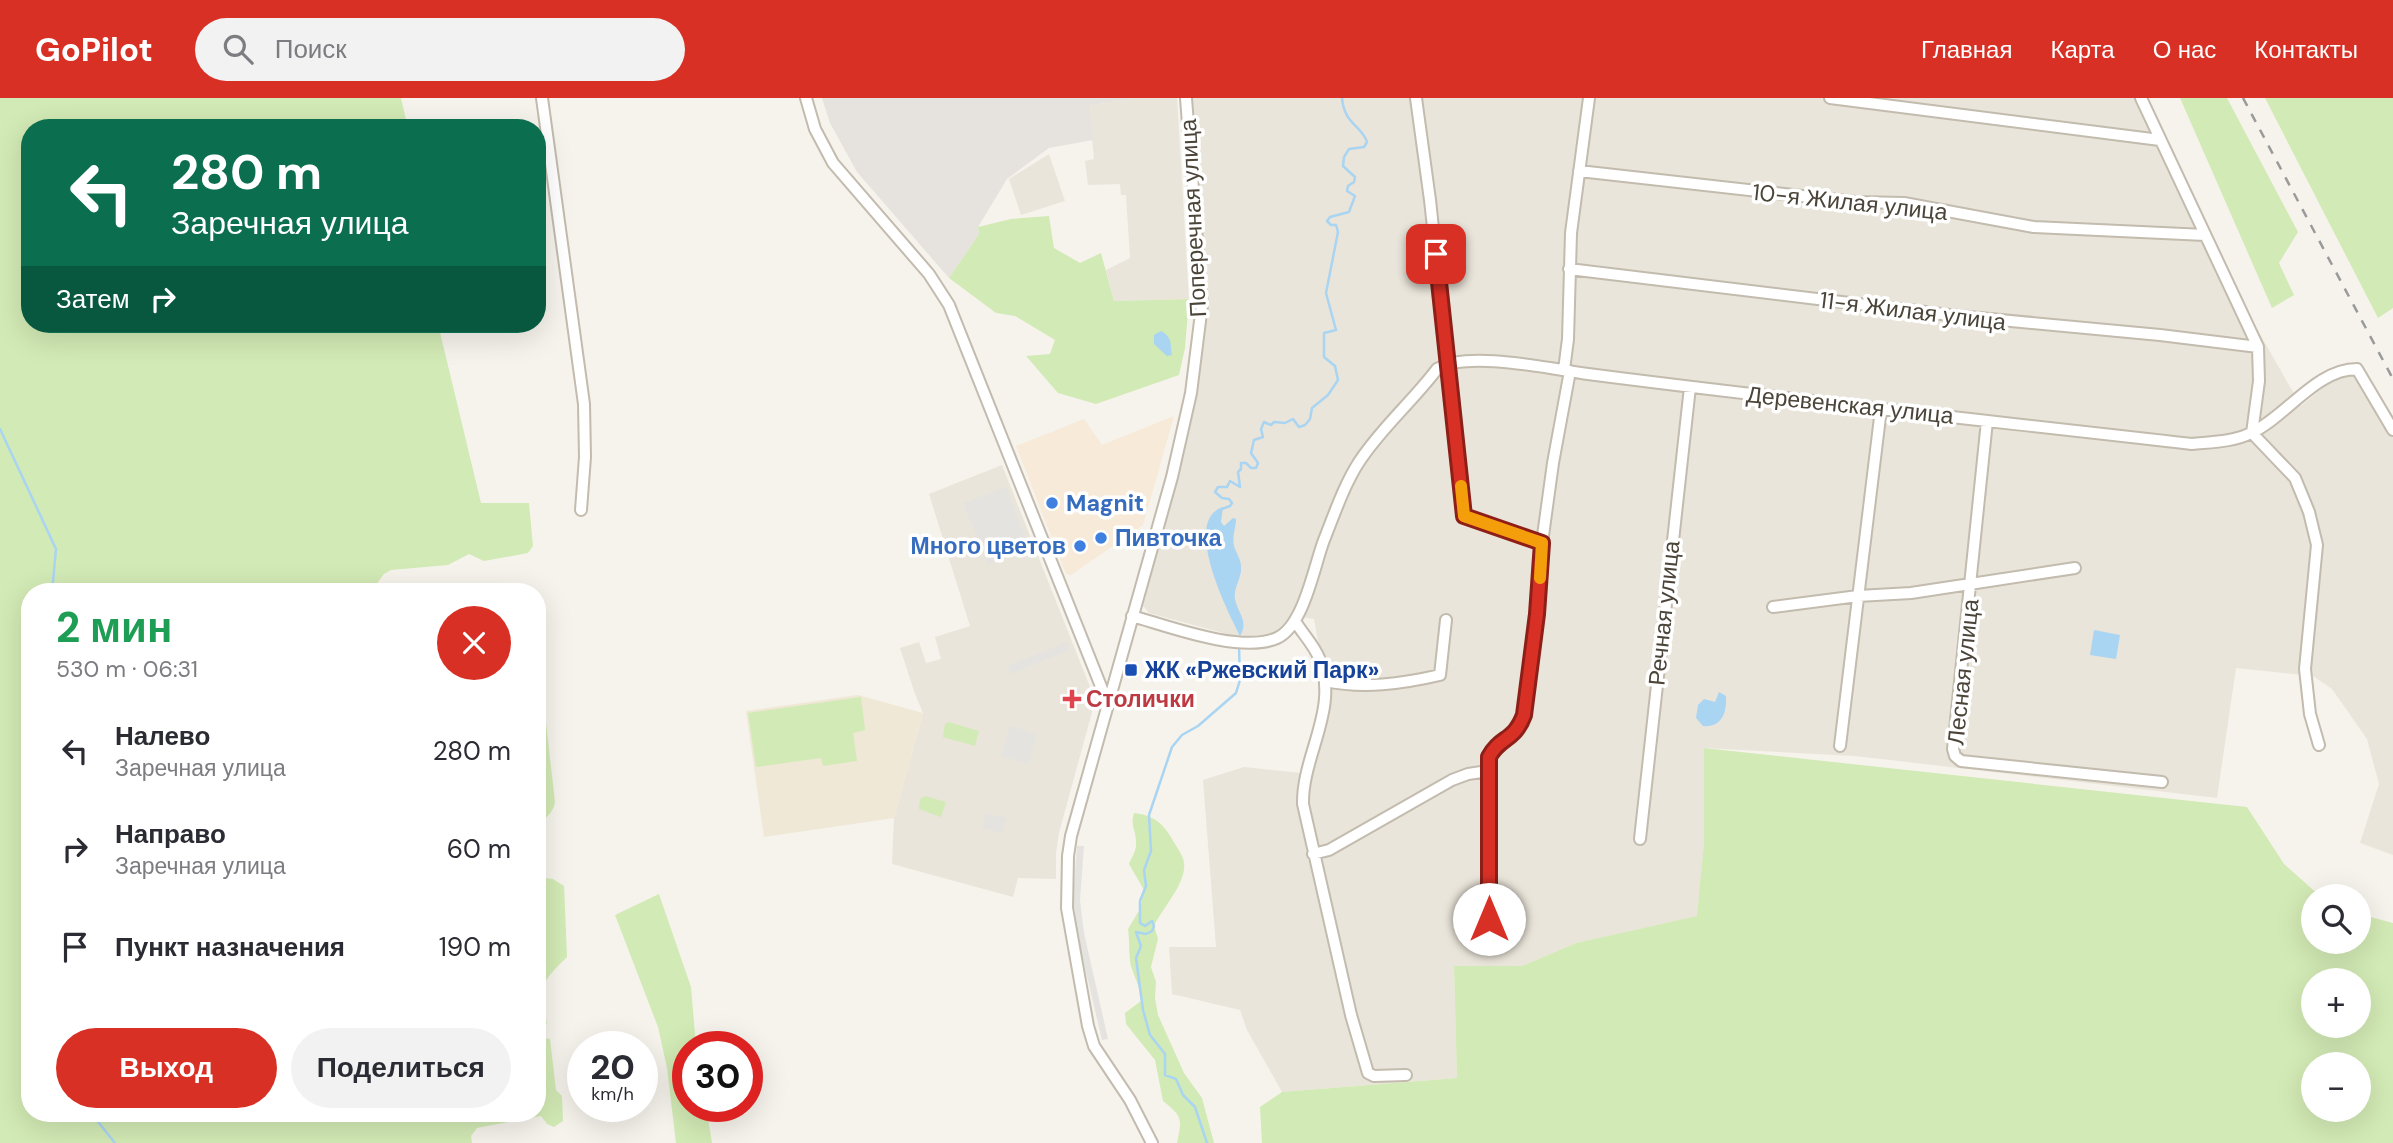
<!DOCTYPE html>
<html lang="ru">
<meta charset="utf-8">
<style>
body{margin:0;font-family:"DM Sans",sans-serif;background:#f2f2f3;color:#2b2b33;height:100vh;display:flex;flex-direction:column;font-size:26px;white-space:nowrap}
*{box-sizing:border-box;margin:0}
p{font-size:23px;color:#7c7c81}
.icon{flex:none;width:38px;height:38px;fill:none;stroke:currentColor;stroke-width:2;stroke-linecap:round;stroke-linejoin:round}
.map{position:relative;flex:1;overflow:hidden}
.panel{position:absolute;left:21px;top:485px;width:525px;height:539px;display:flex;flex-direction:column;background:#fff;border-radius:28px;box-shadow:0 7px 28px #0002}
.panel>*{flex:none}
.top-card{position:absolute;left:21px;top:21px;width:525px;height:214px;border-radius:28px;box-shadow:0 7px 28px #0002;background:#0b6e4f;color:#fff;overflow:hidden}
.fabs{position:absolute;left:2301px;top:786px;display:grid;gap:14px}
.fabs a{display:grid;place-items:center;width:70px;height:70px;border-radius:50%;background:#fff;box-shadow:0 7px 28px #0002;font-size:35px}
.speed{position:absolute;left:567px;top:933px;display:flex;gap:14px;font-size:35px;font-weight:700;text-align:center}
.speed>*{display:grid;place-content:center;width:91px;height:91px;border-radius:50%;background:#fff;box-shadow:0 7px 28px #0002;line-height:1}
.speed small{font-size:18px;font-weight:400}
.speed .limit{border:10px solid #d22;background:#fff;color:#111}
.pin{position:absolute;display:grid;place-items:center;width:60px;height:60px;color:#fff;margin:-30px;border-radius:14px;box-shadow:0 4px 10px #0006}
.me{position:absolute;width:77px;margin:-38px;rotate:0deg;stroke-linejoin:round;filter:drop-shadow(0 0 5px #0008)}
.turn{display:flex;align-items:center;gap:24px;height:147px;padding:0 35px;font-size:32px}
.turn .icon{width:91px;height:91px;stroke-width:2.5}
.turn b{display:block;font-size:49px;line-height:60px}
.then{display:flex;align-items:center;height:66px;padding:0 35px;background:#0003;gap:14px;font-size:26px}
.round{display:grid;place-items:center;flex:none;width:74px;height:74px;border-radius:37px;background:#f2f2f3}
.overview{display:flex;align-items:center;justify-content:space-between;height:119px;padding:0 35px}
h1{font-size:42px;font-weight:800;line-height:52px;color:#1e9e55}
.action{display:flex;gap:14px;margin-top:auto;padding:14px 35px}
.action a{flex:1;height:80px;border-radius:42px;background:#d93025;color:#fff;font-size:28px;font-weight:800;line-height:80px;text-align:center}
.action a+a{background:#f2f2f3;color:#2b2b33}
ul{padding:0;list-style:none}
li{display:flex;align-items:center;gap:21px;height:98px;padding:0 35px}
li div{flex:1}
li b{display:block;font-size:26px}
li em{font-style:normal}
header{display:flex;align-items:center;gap:42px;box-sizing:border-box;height:98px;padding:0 35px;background:#d93025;color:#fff}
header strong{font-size:33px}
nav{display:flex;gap:38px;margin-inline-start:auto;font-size:24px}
.search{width:490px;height:63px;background:#f2f2f3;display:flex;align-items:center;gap:18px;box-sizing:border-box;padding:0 24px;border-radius:38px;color:#7c7c81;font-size:26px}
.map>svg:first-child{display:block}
</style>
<header>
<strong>GoPilot</strong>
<div class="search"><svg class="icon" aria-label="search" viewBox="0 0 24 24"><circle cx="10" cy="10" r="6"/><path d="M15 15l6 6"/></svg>Поиск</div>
<nav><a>Главная</a><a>Карта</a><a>О нас</a><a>Контакты</a></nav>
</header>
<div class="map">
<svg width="2393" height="1045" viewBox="0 0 2393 1045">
<rect width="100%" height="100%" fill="#f6f3ec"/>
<path fill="#eae5da" d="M1132,0h45l12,201 -75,2 -8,-31 24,-12 -4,-63h-5l-1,-11 -32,1 -3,-24 9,-2 -5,-53z
M1193,0h944l96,189 68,119 41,-34 16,2 35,64v417l-33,-12 19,-59 -12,-45 -35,-50 -19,-13 -77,-8 -19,130 -362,-42 -150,-8 -1,94 -6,74 -122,27 -54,23h-68l3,112 -175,14 -35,-62 -7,-20 -68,-16 -3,-47h47l-13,-167 41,-13 58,6 25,-103 -8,-23 -5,-28 -22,-3 -9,13 -9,6 -13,3h-19l-93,-25 -6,-7 48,-185 13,-78 4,-42z
M1049,56l16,47 -44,14 -12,-36z
M1002,367l92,232v8l-35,128 -3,21v25l-38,-1 -5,19 -121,-33 2,-46 29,-105 -8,-19 -15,-46 19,-6 7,21 15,-4 -6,-22 35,-11 -41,-132z"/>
<path fill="#f7ead8" d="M1174,318l-31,109 -72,50 -5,-1 -50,-128 68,-27 18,26z"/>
<path fill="#e6e2dd" d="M822,0h310l-43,8 4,34 -44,8 -42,31 -29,48 1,7 -30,44 -92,-106 -27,-49z"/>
<path fill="#efe8d6" d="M858,597l65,18 -29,105 -130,19 -18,-126z"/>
<path fill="#d2eab5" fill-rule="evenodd" d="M0,0h401l7,30h-378v196h408l43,179h48l4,43 -5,7 -44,8 -15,-7 -21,11 -57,5 -7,4 -6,8 2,9 -350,1v521h507l2,-236 14,2 11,7 3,71c-28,27 -27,29 -20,67l-5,5 -3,8 11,2 6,51 6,6 1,25 -9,6 -7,-3 -6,-8 -64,12 -6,8 1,7h-472z
M2180,0h47l71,134 -19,31 15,32 -22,13z
M2265,0h128v210l-15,10z
M1049,118l5,32 26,15 21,-10 13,48 75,-2 -4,49 -6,27 -83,29 -38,-11 -32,-37 24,-2 5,-14 -40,-24 -19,-3 -47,-35 30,-44 -1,-7 33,-8z
M537,572h3l15,132c-2,14 -15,17 -17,30 -2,12 4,23 -1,34z
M861,599l4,33 -12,3 4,28 -34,5 -2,-8 -65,9 -8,-54z
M948,624l31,9 -4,15 -32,-9 2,-13z
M1704,650l543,59 37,57 36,32h-6v46h45v-28l34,9v220h-1131l-2,-36 22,-15 175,-14 -3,-112h68l54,-23 121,-27 7,-74zM2314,882h45v46h-45zM2314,966h45v46h-45z
M925,698l21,6 -5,15 -22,-8 1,-10z
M1134,715c19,2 29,10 38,26 4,8 11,15 12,24 3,19 -22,46 -30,63l4,13 -7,28 5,15 -1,16 3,17 26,58 18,25 12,45h-37c5,-24 6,-26 -14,-42l-8,-41 -29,-36 -1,-11 16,-12c-1,-14 -5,-20 -9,-32 -4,-10 -2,-28 -4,-40l12,-20 4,-19 -15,-26c3,-7 8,-14 7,-22 0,-13 -6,-15 -2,-29z
M659,796l32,93 5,59h-8v60h18l6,37h-36l-9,-75 -9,-41 -43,-112z"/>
<path fill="#e5e3e0" d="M1006,389l24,62 -42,16 -25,-62z
M1067,544l3,8 -60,24 -3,-8z
M1010,628l27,8 -9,30 -27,-8z
M986,715l21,5 -5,15 -20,-5z
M1077,748h7l-4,54 4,33 24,106 -6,1 -25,-106 -4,-34z"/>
<path fill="#a9d4f2" d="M1161,233c12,7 9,13 11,24l-5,1 -13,-12v-9z
M1223,409l-2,15 3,4 9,-8 3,1c0,10 -4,15 -2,27 2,7 7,13 7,21 1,11 -8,21 -6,32 3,15 14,22 5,37 -12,-24 -59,-116 -17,-129z
M2094,532l26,5 -4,24 -26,-4z
M1719,594l7,4c1,16 -4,32 -23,30l-7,-8 2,-13 6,-6 11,3z"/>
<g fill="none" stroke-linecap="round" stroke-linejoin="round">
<path stroke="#a9d4f2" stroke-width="2.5" d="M0,331l56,120 -4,43
M1222,411l8,-3 2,-3 -3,-4 -7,-1 -7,-6 3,-5h9l3,-6 10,6 -2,-15 3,-3v-6h5l5,5h5l2,-5 -7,-10 3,-13 9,-3 -2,-8 3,-7 7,3 3,-3 11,1 8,-4 6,8 6,-2 5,-6 2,-11 16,-13 10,-15 -3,-14 -11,-9v-24l12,-3 -10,-37 12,-61 -2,-7h-5l-4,-4 3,-4 19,-5 6,-16 -8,-5 1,-5 6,-4 1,-5 -12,-11 1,-9 5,-8 15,-2 3,-5c-5,-16 -23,-18 -25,-44
M91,1015l24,30
M1207,1045l-12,-36 -12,-12 -7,-16 -11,-4v-21l-15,-19 -7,-25 -7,-52 5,-12 -5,-14 10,2 6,-3 2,-5 -2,-5 -7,5 -5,-3v-22l6,-15 -2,-16 7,-19 -2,-36 23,-68 10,-12 16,-9 38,-33 4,-13 -1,-34"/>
<g stroke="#c2bbae" stroke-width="14">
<path id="street" d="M542,0l42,306 1,53 -4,53
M806,0l9,31 18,34 96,111 20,31 159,399
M1416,0l14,102 34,316 78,27
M1830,0l330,42
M2141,0l117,249 1,34 -7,52
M1579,73l276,31 49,1 130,24 171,8
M1569,171l389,47 202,19 98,12
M1564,272l4,-31 3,-106 18,-135
M1987,323l-34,328 2,7 6,5 201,21
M2252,335l43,45 14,34 8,33 -12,124 5,45 9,31
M1773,509l85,-11 53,-3 164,-25
M1132,518c36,10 109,38 145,22 27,-12 37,-72 47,-98 10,-25 20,-55 35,-78 22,-34 54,-61 78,-93 30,-19 114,0 151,5 201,26 403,47 604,70 19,-2 41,-2 59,-11 35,-16 65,-64 106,-64l36,61
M1295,523c7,12 19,24 24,37 21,50 -17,97 -16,146l48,211 17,58 6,3 32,-1
M1325,583c39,8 76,3 115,-6l6,-55
M1840,648l41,-337
M1640,741l50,-452
M1313,756l16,-4 123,-70 16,-6 20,-3
M1502,825l-13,-4v-162c11,-21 25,-15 35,-42l13,-101 5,-71 11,-80 17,-92
M1152,1045l-22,-43 -36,-54 -6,-20 -21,-118 1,-52 3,-20 101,-359 19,-84 11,-88 -16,-207"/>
</g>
<use href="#street" stroke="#fff" stroke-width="10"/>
<path stroke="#9a9a9a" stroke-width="2.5" stroke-dasharray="9 9" stroke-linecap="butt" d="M2243,0l150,281"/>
</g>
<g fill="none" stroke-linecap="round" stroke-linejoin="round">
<g stroke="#8d1f18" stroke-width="18">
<path id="route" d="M1436,156l28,262 78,27 -5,71 -13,101c-10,27 -24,21 -35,42v162"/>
</g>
<use href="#route" stroke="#d93025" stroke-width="12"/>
<path stroke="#f59e0b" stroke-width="12" d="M1461,388l3,30 78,27 -2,35"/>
</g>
<g fill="#3f7fe0" stroke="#fff" stroke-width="2.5">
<circle cx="1052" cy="405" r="7"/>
<circle cx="1101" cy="440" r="7"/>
<circle cx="1080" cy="448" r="7"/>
</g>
<rect fill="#1a4fb4" stroke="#fff" stroke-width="2.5" x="1124" y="565" width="14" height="14" rx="3.5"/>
<path fill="#e0444e" stroke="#fff" stroke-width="2.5" d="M1068.5 590.5h7v7h7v7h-7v7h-7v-7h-7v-7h7z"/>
<g text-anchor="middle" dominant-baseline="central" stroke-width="7" stroke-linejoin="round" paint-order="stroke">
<g font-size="23" fill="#4b4439" stroke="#fff">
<text transform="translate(1850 104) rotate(6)">10-я Жилая улица</text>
<text transform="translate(1193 120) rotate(-93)">Поперечная улица</text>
<text transform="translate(1913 213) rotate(7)">11-я Жилая улица</text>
<text transform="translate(1850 307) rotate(6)">Деревенская улица</text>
<text transform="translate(1664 515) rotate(-84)">Речная улица</text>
<text transform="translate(1963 574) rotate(-84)">Лесная улица</text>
</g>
<g font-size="23" font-weight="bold" fill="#366cbe" stroke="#fff" text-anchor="start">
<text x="1066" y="405">Magnit</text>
<text x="1115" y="440">Пивточка</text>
<text x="1066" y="448" text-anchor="end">Много цветов</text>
</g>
<g font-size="23" font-weight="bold" fill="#164399" stroke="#fff" text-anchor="start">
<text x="1145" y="572">ЖК «Ржевский Парк»</text>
</g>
<g font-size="23" font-weight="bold" fill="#be3a42" stroke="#fff" text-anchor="start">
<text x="1086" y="601">Столички</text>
</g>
</g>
</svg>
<div class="fabs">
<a><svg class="icon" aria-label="search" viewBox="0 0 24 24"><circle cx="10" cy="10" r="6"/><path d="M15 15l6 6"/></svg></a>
<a>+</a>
<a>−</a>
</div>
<div class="speed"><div>20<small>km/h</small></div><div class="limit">30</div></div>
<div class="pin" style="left:1436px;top:156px;background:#d93025"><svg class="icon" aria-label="arrive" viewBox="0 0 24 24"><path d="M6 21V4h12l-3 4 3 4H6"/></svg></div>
<svg class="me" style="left:1489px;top:821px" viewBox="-20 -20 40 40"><circle r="19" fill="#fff"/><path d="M0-13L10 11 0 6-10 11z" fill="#d93025"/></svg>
<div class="top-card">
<div class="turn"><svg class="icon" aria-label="left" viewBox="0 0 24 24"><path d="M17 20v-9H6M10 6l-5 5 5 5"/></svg><div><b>280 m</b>Заречная улица</div></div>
<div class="then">Затем<svg class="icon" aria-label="right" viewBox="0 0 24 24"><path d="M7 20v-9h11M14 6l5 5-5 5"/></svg></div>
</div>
<section class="panel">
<div class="overview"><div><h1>2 мин</h1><p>530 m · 06:31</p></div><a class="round" style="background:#d93025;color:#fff"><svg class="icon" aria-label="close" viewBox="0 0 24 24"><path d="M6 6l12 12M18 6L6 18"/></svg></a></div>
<ul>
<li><svg class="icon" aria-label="left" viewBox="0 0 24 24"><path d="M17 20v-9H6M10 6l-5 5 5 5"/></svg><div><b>Налево</b><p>Заречная улица</p></div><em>280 m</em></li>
<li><svg class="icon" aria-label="right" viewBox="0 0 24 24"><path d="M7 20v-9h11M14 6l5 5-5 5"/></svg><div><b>Направо</b><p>Заречная улица</p></div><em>60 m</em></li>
<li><svg class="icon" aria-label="arrive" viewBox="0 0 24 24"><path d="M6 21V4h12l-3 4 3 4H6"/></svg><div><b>Пункт назначения</b></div><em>190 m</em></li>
</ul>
<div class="action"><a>Выход</a><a>Поделиться</a></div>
</section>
</div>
